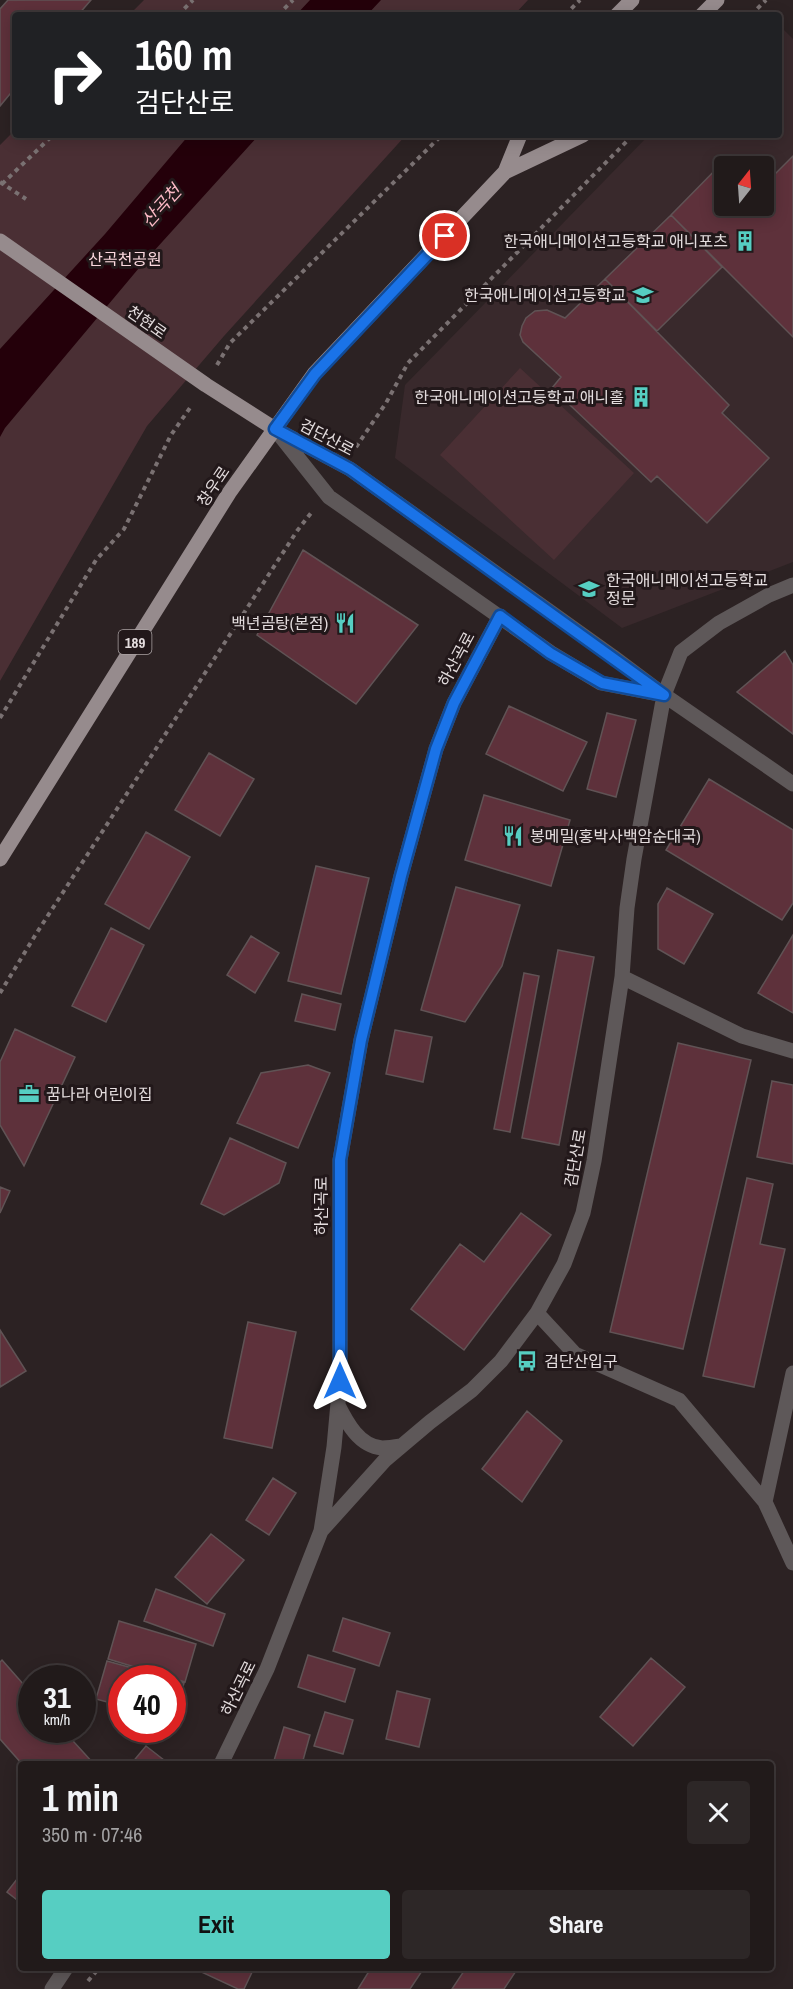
<!DOCTYPE html>
<meta charset="utf-8">
<style>
body{margin:0;font-family:"Archivo Narrow","Noto Sans KR",sans-serif;background:#2d2727;color:#f1f3f6;height:100vh;display:flex;flex-direction:column;font-size:22px;white-space:nowrap}
*{box-sizing:border-box;margin:0}
p{font-size:20px;color:#a2a1a2}
.icon{flex:none;width:33px;height:33px;fill:none;stroke:currentColor;stroke-width:2;stroke-linecap:round;stroke-linejoin:round}
.map{position:relative;flex:1;overflow:hidden}
.panel{position:absolute;left:18px;top:1761px;width:756px;height:210px;display:flex;flex-direction:column;background:#211a1a;border-radius:6px;box-shadow:0 3px 15px #0003,0 0 0 2px #3e3839}
.panel>*{flex:none}
.top-card{position:absolute;left:12px;top:12px;width:770px;height:126px;border-radius:6px;box-shadow:0 3px 15px #0003,0 0 0 2px #3e3839;background:#202124;color:#fff;overflow:hidden}
.needle{width:39px;rotate:17deg}
.controls{position:absolute;left:714px;top:156px;display:grid;gap:12px}
.controls a{display:grid;place-items:center;width:60px;height:60px;border-radius:6px;background:#211a1a;box-shadow:0 3px 15px #0003,0 0 0 2px #3e3839;font-size:30px}
.speed{position:absolute;left:18px;top:1665px;display:flex;gap:12px;font-size:30px;font-weight:700;text-align:center}
.speed>*{display:grid;place-content:center;width:78px;height:78px;border-radius:50%;background:#211a1a;box-shadow:0 3px 15px #0003,0 0 0 2px #3e3839;line-height:1}
.speed small{font-size:15px;font-weight:400}
.speed .limit{border:9px solid #d22;background:#fff;color:#111}
.pin{position:absolute;display:grid;place-items:center;width:51px;height:51px;color:#fff;margin:-26px;border:3px solid #fff;border-radius:50%;box-shadow:0 2px 6px #0007}
.me{position:absolute;width:66px;margin:-33px;rotate:0deg;stroke-linejoin:round;filter:drop-shadow(0 0 4px #0008)}
.turn{display:flex;align-items:center;gap:21px;height:126px;padding:0 24px;font-size:27px}
.turn .icon{width:78px;height:78px;stroke-width:2.5}
.turn b{display:block;font-size:42px;line-height:51px}
.round{display:grid;place-items:center;flex:none;width:63px;height:63px;border-radius:6px;background:#2d2727}
.head{display:flex;align-items:center;justify-content:space-between;height:102px;padding:0 24px}
h1{font-size:36px;font-weight:700;line-height:45px}
.cta{display:flex;gap:12px;margin-top:auto;padding:12px 24px}
.cta a{flex:1;height:69px;border-radius:6px;background:#56cec2;color:#111;font-size:24px;font-weight:700;line-height:69px;text-align:center}
.cta a+a{background:#2d2727;color:#f1f3f6}
.map>svg:first-child{display:block}
</style>
<div class="map">
<svg width="793" height="1989" viewBox="0 0 793 1989">
<rect width="100%" height="100%" fill="#2c2223"/>
<path fill="#39292c" fill-rule="evenodd" d="M779,25l14,14v523l-171,66 -227,-170 10,-73 244,-250h129zM724,166h40v40h-40z"/>
<path fill="#4a2f34" d="M144,0h384l-14,15h-385z
M15,130v5h391l-182,201 -77,90 -147,255v-536z
M520,368l114,105 -80,87 -114,-105z"/>
<path fill="#24000a" d="M310,0h71l-14,15h-71z
M189,135h70l-115,127 -139,166 -5,9v-88l105,-115z"/>
<path fill="#5e313b" stroke="#605355" stroke-width="1.5" d="M8,0h83l-13,15h-63v73l-15,18v-97z
M729,156l11,10h-16v40h40v-21l29,-29v181l-122,-122z
M671,215l51,52 -65,64 -52,-52z
M605,279l124,126 -7,8 47,45 -62,65 -50,-47 -6,6 -99,-94 9,-11 -38,-35 -3,-7 2,-9 4,-8 9,-7 12,-1 18,8z
M303,550l115,75 -62,79 -99,-69z
M785,651l8,14v69l-56,-42z
M509,706l78,36 -24,49 -77,-37z
M607,713l29,7 -20,77 -29,-8z
M209,753l45,26 -34,57 -45,-26z
M709,779l84,51v73l-11,17 -116,-70z
M484,795l86,25 -19,66 -86,-26z
M146,832l44,25 -41,72 -44,-25z
M316,866l53,12 -28,116 -53,-13z
M456,887l64,18 -18,61 -37,56 -44,-12z
M667,888l46,26 -29,50 -26,-15v-45z
M111,928l33,17 -38,77 -34,-16z
M793,935v78l-35,-20z
M251,936l28,17 -24,40 -28,-18z
M558,950l36,7 -35,188 -37,-7z
M524,973l15,3 -29,156 -16,-3z
M302,994l39,10 -6,26 -40,-9z
M15,1029l60,28 -51,109 -24,-41v-63z
M395,1030l37,7 -9,45 -37,-8z
M678,1043l73,17 -68,289 -73,-17z
M308,1065l22,8 -32,75 -61,-25 24,-50z
M772,1081l21,4v79l-36,-7z
M230,1138l56,25 -7,20 -55,32 -23,-11z
M747,1178l26,6 -13,60 25,5 -31,138 -51,-11z
M0,1187l10,4 -10,22z
M521,1213l30,22 -87,115 -53,-41 49,-65 24,18z
M248,1322l48,10 -24,116 -48,-10z
M0,1330l26,41 -26,16z
M527,1411l35,30 -40,61 -40,-33z
M273,1478l23,15 -27,42 -23,-15z
M211,1534l33,26 -37,44 -32,-27z
M156,1589l69,25 -12,32 -69,-25z
M343,1618l47,15 -11,33 -46,-15z
M119,1621l77,23 -11,38 -77,-23z
M308,1655l47,14 -10,33 -47,-15z
M651,1658l34,29 -52,59 -33,-29z
M2,1660l30,34v36h31l31,34h-72l-22,-25v-77z
M107,1661l61,17h-46v28l-26,-7z
M172,1680l12,3 -11,39 -1,-1z
M397,1691l33,8 -11,48 -33,-8z
M325,1712l28,8 -10,34 -29,-8z
M284,1727l26,8 -8,29h-29z
M146,1746l23,18h-38z
M21,1874v29l-14,-11z
M198,1968h56l-10,21h-6l-41,-19z
M371,1968h53l-14,21h-52z
M466,1968h52l-14,21h-52z"/>
<g fill="none" stroke-linecap="round" stroke-linejoin="round">
<path stroke="#7a7172" stroke-width="4" stroke-dasharray="4.5 4.5" stroke-linecap="butt" d="M178,15l15,-15
M278,15l15,-15
M565,15l15,-15
M751,15l15,-15
M144,135l4,3 3,-3
M0,182l26,17
M2,184l51,-49
M217,365l13,-22 212,-208
M356,447l30,-44 22,-40 225,-228
M0,718l96,-158 28,-31 47,-94 21,-30
M0,993l36,-59 261,-403 14,-18
M88,1981l11,-13"/>
<path stroke="#5e5859" stroke-width="15" d="M275,429l75,40 262,187 52,39 129,89
M279,434l50,63 222,156 50,30 57,11
M622,977l120,59 51,15
M537,1313l38,41 104,46 86,102 28,61
M338,1405c9,18 21,41 44,43 6,0 13,-1 19,-2
M765,1502l28,-129
M321,1531l64,-71 45,-38 42,-32 29,-29 36,-48 27,-49 19,-51 11,-52 28,-184 5,-69 7,-49 30,-164 17,-43 38,-29 50,-28 24,-10
M221,1764l46,-95 54,-138 13,-84 6,-66v-221l21,-120 40,-164 35,-127 18,-46 46,-87
M52,1989l14,-21"/>
<path stroke="#968b8d" stroke-width="15" d="M617,15l15,-15
M702,15l15,-15
M505,172l15,-37
M0,241l206,144 69,44
M0,859l229,-366 85,-119 191,-202 78,-37"/>
</g>
<g fill="none" stroke-linecap="round" stroke-linejoin="round">
<g stroke="#114b97" stroke-width="15">
<path id="route" d="M340,1381v-221l21,-120 40,-164 35,-127 18,-46 46,-87 50,37 52,30 62,12 -314,-226 -75,-40 40,-55 130,-138"/>
</g>
<use href="#route" stroke="#1a73e8" stroke-width="10"/>
</g>
<defs>
<g id="building-bare" transform="scale(1.62)"><path d="M-4-6H4V6H1V3H-1V6H-4ZM-2.5-4.3h1.7v1.8h-1.7ZM.8-4.3h1.7v1.8H.8ZM-2.5-1h1.7V.8h-1.7ZM.8-1h1.7V.8H.8Z" fill="#56cec2" stroke="#22181a" stroke-width="2.5" paint-order="stroke"/></g>
<g id="school-bare" transform="scale(1.62)"><path d="M0-5L7-2L0 1L-7-2ZM-4 1L0 2.5L4 1V4Q0 6-4 4Z" fill="#56cec2" stroke="#22181a" stroke-width="2.5" paint-order="stroke"/></g>
<g id="restaurant-bare" transform="scale(1.62)"><path d="M-5-6h1v4h1v-4h1v4h1v-4h1v5L-1.5 .5V6h-2V.5L-5-1ZM5-6V6H3V1.5H1.5Q1.5-4 5-6Z" fill="#56cec2" stroke="#22181a" stroke-width="2.5" paint-order="stroke"/></g>
<g id="office-bare" transform="scale(1.62)"><path d="M-6-3h4V-5.5h4V-3h4V5H-6ZM-1-4.5V-3h2v-1.5ZM-6 0V1H6V0Z" fill="#56cec2" stroke="#22181a" stroke-width="2.5" paint-order="stroke"/></g>
<g id="bus-bare" transform="scale(1.62)"><path d="M-5-6H5V4H4V6H2V4H-2V6H-4V4H-5ZM-3.5-4V0h7V-4ZM-3.5 1.2v1.5H-2V1.2ZM2 1.2v1.5H3.5V1.2Z" fill="#56cec2" stroke="#22181a" stroke-width="2.5" paint-order="stroke"/></g>
</defs>
<g fill-rule="evenodd">
<use href="#building-bare" x="745" y="241"/>
<use href="#school-bare" x="643" y="295"/>
<use href="#building-bare" x="641" y="397"/>
<use href="#school-bare" x="589" y="589"/>
<use href="#restaurant-bare" x="345" y="623"/>
<use href="#restaurant-bare" x="513" y="836"/>
<use href="#office-bare" x="29" y="1094"/>
<use href="#bus-bare" x="527" y="1361"/>
</g>
<g text-anchor="middle" dominant-baseline="central" stroke-width="6" stroke-linejoin="round" paint-order="stroke">
<rect fill="#22181a" stroke="#aaa2a3" stroke-width="1.5" x="118.5" y="630" width="33" height="24" rx="4.5"/>
<g font-size="15" font-weight="bold" fill="#e4ddde">
<text x="135" y="642">189</text>
</g>
<g font-size="16" fill="#e4ddde" stroke="#22181a" text-anchor="end">
<text x="728" y="241">한국애니메이션고등학교 애니포츠</text>
<text x="626" y="295">한국애니메이션고등학교</text>
<text x="624" y="397">한국애니메이션고등학교 애니홀</text>
<text x="606" y="580" text-anchor="start">한국애니메이션고등학교<tspan x="606" dy="18">정문</tspan></text>
<text x="328" y="623">백년곰탕(본점)</text>
<text x="530" y="836" text-anchor="start">봉메밀(홍박사백암순대국)</text>
<text x="46" y="1094" text-anchor="start">꿈나라 어린이집</text>
<text x="544" y="1361" text-anchor="start">검단산입구</text>
</g>
<g font-size="16" fill="#fbd9df" stroke="#22181a">
<text x="125" y="259">산곡천공원</text>
</g>
<g font-size="16" fill="#e4ddde" stroke="#22181a">
<text transform="translate(147 322) rotate(35)">천현로</text>
<text transform="translate(327 437) rotate(28)">검단산로</text>
<text transform="translate(213 486) rotate(-56)">창우로</text>
<text transform="translate(456 659) rotate(-62)">하산곡로</text>
<text transform="translate(575 1158) rotate(-80)">검단산로</text>
<text transform="translate(321 1206) rotate(-90)">하산곡로</text>
<text transform="translate(238 1688) rotate(-64)">하산곡로</text>
</g>
<g font-size="18" font-style="italic" fill="#fbb9c5" stroke="#22181a">
<text transform="translate(161 206) rotate(-48)">산곡천</text>
</g>
</g>
</svg>
<div class="controls">
<a><svg class="needle" viewBox="-14 -14 28 28"><path d="M0-13l5 13h-10z" fill="#e53935"/><path d="M0 13l5-13h-10z" fill="#a2a1a2"/></svg></a>
</div>
<div class="speed"><div>31<small>km/h</small></div><div class="limit">40</div></div>
<div class="pin" style="left:445px;top:236px;background:#d93025"><svg class="icon" aria-label="arrive" viewBox="0 0 24 24"><path d="M6 21V4h12l-3 4 3 4H6"/></svg></div>
<svg class="me" style="left:340px;top:1381px" viewBox="-20 -20 40 40"><path d="M0-17L14 15 0 8-14 15z" fill="#1a73e8" stroke="#fff" stroke-width="4"/></svg>
<div class="top-card">
<div class="turn"><svg class="icon" aria-label="right" viewBox="0 0 24 24"><path d="M7 20v-9h11M14 6l5 5-5 5"/></svg><div><b>160 m</b>검단산로</div></div>
</div>
<section class="panel">
<div class="head"><div><h1>1 min</h1><p>350 m · 07:46</p></div><a class="round"><svg class="icon" aria-label="close" viewBox="0 0 24 24"><path d="M6 6l12 12M18 6L6 18"/></svg></a></div>
<div class="cta"><a>Exit</a><a>Share</a></div>
</section>
</div>
